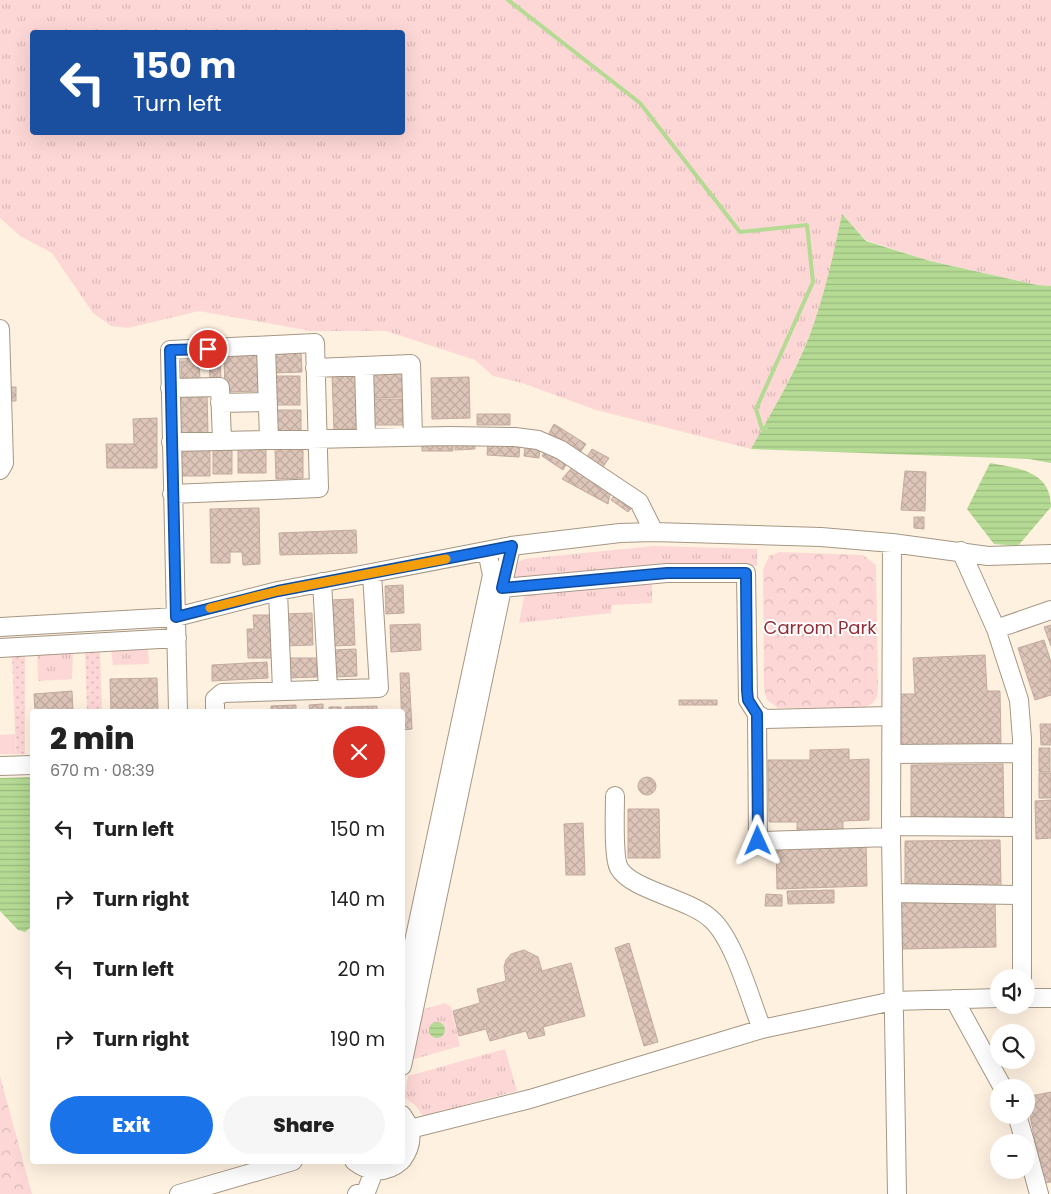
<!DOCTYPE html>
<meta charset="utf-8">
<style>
body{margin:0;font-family:Poppins,sans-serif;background:#f6f6f6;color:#222;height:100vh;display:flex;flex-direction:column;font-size:19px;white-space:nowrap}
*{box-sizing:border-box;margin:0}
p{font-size:16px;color:#767676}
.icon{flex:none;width:28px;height:28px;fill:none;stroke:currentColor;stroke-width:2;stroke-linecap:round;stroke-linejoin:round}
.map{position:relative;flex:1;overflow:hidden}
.details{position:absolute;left:30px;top:709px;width:375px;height:455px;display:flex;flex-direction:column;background:#fff;border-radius:5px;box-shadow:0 5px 20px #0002}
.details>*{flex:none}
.guide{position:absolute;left:30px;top:30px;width:375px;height:105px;border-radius:5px;box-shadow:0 5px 20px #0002;background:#1a4fa0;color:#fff;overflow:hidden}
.controls{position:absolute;left:990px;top:969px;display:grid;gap:10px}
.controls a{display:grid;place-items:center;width:45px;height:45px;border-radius:50%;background:#fff;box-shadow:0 5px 20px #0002;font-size:25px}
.pin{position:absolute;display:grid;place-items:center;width:42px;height:42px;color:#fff;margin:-21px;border:2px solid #fff;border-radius:50%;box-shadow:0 1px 5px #0007}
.me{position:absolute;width:55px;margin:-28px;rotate:359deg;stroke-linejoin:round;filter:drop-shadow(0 0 4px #0008)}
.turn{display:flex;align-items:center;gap:18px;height:105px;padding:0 20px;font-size:22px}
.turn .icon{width:65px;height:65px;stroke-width:2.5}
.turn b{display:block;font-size:35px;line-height:42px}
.round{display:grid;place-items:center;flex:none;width:52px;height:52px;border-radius:26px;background:#f6f6f6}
.head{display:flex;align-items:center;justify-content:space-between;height:85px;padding:0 20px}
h1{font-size:30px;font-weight:800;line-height:38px}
.action{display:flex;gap:10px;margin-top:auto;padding:10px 20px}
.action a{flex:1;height:58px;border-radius:30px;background:#1a73e8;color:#fff;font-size:20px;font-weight:800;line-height:58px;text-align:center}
.action a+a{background:#f6f6f6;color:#222}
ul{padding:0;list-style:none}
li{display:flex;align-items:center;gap:15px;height:70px;padding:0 20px}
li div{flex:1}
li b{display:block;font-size:19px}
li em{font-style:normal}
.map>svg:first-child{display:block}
</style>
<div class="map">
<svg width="1051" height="1194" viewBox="0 0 1051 1194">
<defs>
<pattern id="grass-tufts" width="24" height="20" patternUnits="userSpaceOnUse" patternTransform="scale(1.25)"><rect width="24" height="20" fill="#fdd7d6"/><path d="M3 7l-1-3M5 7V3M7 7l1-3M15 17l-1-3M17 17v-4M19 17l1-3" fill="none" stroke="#d9b9b8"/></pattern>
<pattern id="park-crowns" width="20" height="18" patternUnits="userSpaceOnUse" patternTransform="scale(1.25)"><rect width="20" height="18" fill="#fdd7d6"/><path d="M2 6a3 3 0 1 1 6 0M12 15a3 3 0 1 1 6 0" fill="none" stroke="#d9b9b8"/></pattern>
<pattern id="garden-dots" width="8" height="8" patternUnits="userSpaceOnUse" patternTransform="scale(1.25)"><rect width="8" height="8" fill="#fdd7d6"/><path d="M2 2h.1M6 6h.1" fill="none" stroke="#d9b9b8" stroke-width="1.8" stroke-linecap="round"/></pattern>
<pattern id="water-rules" width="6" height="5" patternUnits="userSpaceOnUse" patternTransform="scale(1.25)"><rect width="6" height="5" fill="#b4da93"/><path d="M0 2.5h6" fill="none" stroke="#9bbb7f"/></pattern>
<pattern id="building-cross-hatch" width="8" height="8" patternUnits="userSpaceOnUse" patternTransform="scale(1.25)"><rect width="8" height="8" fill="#dec5b9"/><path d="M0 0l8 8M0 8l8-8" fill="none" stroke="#bfaa9f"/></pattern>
</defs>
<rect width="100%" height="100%" fill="#fef1e0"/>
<path fill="url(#grass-tufts)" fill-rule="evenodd" d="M0,0h1051v286l-14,-1 -107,-24 -64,-21 -24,-25c-8,37 -16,75 -29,111 -16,43 -40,83 -62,123l-155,-39 -74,-27 -29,-7 -18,-16 -89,-29h-75l-112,-20 -71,17 -17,-2 -18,-13 -41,-60 -32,-17 -20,-18zM32,32h370v100h-370z
M654,546l103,3v17l-104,1 -130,12 -10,-2 3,-14 8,-4z
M648,581l4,3v19l-40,2 -1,8 -92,10 6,-31z
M148,649l1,15 -36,1 -2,-15z
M73,652l-1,27 -33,2 -1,-2 -1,-24z
M15,734l1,20h-16v-19z
M445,1003l6,4 9,39 -49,14 10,-50z
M505,1049l12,42 -94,25 -7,-10 -12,-9 4,-21z"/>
<path fill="url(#park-crowns)" d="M780,552l83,3 13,10 2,125c0,9 -5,14 -13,17l-87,1 -11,-8 -3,-11 -1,-119 6,-14z
M0,1076l32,118h-32z"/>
<path fill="url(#garden-dots)" d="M85,652h15l2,59h-15z
M25,655v99h-9l-4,-98z"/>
<path fill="url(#water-rules)" d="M842,214l24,27 64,20 107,24 14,1v177l-22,-4 -278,-10c22,-40 47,-80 62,-123 13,-37 21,-74 29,-112z
M990,463c28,5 61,8 61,44l-33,39 -24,-2 -27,-35z
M32,777v149l-7,6 -7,-2 -18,-19v-133z
M429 1030a8 8 0 1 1 16 0a8 8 0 1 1-16 0Z"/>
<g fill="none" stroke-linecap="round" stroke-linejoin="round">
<path stroke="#b4da93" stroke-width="4" d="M508,0l132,103 100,129 67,-7 6,57 -57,127 6,20h4"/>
</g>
<path fill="url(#building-cross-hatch)" stroke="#c3aa9f" d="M301,352l1,20 -29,1 -1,-20z
M261,355v36l-36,1 -1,-36z
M209,356h11l1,24h-11z
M187,357h6v4h6l1,18 -18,1 -1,-19h6z
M404,373v24l-36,1v-24z
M359,374l2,54 -27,2 -2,-55z
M273,376h27v29h-26z
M469,377l1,41 -38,1 -1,-41z
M8,387h8v14h-8z
M207,394l1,39 -30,1v-39z
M372,399h30l1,26h-30z
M276,410h25v25h-25z
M477,414h33v11h-33z
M157,418v50h-50l-1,-24h28l-1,-25z
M554,424l32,20 -7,10 -30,-21z
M453,440v11h-31v-10z
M475,440v9l-20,1v-9z
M488,441l32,2 -1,14 -32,-2z
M210,445v31h-30l-1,-30z
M213,446h19v28h-19z
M525,447l15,2 -1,9 -15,-2z
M548,447l21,13 -6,10 -21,-14z
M303,448v30l-27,1 -1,-30z
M238,449h28v24h-28z
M592,449l17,9 -6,9 -14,-6 -1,-6z
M575,464l37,21 -4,19 -46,-25z
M905,471l21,1 -1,39 -24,-1z
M618,491l17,13 -7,8 -17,-12z
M259,508l1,56 -17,1 -1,-13h-12v11h-19l-1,-54z
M914,517h10v12l-10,-1z
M356,530l1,23 -77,2 -1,-22z
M403,585l1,28 -18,1 -1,-28z
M353,599l2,46 -21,1 -2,-46z
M312,613l1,32 -29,1 -1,-32z
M253,615h20l1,43h-26l-1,-29h7z
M420,624l1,26 -30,2 -1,-27z
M1051,625v21l-7,-19z
M1044,640l7,22v33l-16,5 -17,-52z
M356,649l1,27 -24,1 -1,-27z
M985,655l2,36h13l1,55 -99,3 -2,-55h15l-2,-36z
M287,658h29l1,19 -30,1z
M267,662l1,16 -56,3v-16z
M400,673h9l3,56 -10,1z
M157,678l1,33h-47l-1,-32z
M72,691l1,20h-38l-1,-17z
M679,700h38v5h-38z
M323,704v7h-13l-1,-6z
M296,705v6h-25v-5z
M377,706v5h-32v-4z
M329,707h12v4h-12z
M1040,724h11v21h-10z
M1039,748h11v24h-11z
M849,749v11l20,-1v61l-26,1v13l-46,1v-13h-28l-1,-62h42v-10z
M1003,764l1,55h-93v-54z
M1039,773h12v25h-12z
M638 786a9 9 0 1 1 18 0a9 9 0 1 1-18 0Z
M1051,800v38l-15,1 -1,-38z
M628,809h31l1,49h-32z
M583,823l2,52h-19l-2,-51z
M1000,840l1,46 -96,2v-47z
M866,843l1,43 -90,3 -1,-44z
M834,890v13l-46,1 -1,-13z
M766,894l16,1v11h-17z
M995,900l1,47 -94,2 -1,-47z
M629,943l29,99 -14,4 -29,-98z
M524,950l14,7 4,14 29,-8 14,53 -42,11 2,8 -16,4 -3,-8 -36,10 -4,-12 -27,7 -6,-25 27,-8 -3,-14 29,-8 -2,-14 2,-7 5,-6z
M1051,1092v90l-7,1 -18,-86z"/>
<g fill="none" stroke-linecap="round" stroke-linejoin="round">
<g stroke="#a69784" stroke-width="20">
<path id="minor" d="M0,329l4,134 -4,7
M266,347l3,92
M364,366l2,71
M315,368l96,-4 2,73
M170,388l50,-1 2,54
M220,403l48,-1
M171,442l278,-6 66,1 23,3 23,10 78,52 15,30
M172,494l147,-6 -4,-145 -145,7 8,361
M892,543l-1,294 6,357
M961,551l35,78 23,71 3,39v239
M322,582l6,107
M502,588l165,-15h79l2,127 9,14 8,5 125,-3
M278,591l4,99
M0,627l176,-10 102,-26 233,-45 109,-13 34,-1 167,5 71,6 96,13 63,-2
M996,629l55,-19
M0,648l177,-10
M215,711v-12l7,-6 157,-5 -7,-114
M757,714l1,127 133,-4
M891,754l131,-1
M0,766l32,-1
M615,796c0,16 -2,61 4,72 12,22 71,31 92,51 23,20 39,80 51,110
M891,826l130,1
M892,893l130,2
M402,998l90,-423 -5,-24
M1026,998h25
M954,999l49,89
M402,1066l109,-520
M402,1115c11,15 11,30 0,45
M1017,1115l8,27
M410,1129l120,-30 232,-70 131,-28 106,-3
M1026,1146l13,48
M354,1161c15,12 32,13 47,0
M179,1194l114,-33
M357,1194l9,-2 8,-21"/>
</g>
<use href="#minor" stroke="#fff" stroke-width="18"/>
</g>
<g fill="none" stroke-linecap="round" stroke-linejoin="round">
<g stroke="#114b97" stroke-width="12">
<path id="route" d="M208,349l-38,1 6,267 102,-26 234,-45 -10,42 165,-15h79l1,117 1,10 9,14 1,127"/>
</g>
<use href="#route" stroke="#1a73e8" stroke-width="9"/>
<path stroke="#f59e0b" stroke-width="9" d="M210,608l68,-17 168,-32"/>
</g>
<g text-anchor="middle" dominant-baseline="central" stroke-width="4" stroke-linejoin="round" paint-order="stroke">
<g font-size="18" fill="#912e37" stroke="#fff">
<text x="820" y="627">Carrom Park</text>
</g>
</g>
</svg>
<div class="controls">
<a><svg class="icon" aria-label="sound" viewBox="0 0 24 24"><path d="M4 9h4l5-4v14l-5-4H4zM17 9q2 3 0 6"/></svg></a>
<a><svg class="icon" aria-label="search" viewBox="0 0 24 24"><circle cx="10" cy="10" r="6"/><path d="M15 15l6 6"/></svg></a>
<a>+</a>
<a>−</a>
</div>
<div class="pin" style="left:208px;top:349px;background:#d93025"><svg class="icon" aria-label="arrive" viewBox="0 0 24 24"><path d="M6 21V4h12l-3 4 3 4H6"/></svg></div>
<svg class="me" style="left:758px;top:841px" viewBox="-20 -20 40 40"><path d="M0-17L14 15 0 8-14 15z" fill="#1a73e8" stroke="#fff" stroke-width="4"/></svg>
<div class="guide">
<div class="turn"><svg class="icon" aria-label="left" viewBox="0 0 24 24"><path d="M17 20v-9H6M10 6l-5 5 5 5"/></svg><div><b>150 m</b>Turn left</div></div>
</div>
<section class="details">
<div class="head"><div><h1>2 min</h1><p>670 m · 08:39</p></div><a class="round" style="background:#d93025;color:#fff"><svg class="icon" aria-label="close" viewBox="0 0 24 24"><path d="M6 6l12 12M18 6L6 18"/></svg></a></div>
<ul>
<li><svg class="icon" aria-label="left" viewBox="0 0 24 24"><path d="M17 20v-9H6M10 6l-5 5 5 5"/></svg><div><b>Turn left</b></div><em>150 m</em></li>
<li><svg class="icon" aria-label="right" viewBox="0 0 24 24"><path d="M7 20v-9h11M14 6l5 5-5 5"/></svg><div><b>Turn right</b></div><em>140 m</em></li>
<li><svg class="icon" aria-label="left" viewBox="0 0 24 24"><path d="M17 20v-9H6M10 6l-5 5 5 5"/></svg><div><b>Turn left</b></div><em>20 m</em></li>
<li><svg class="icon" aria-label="right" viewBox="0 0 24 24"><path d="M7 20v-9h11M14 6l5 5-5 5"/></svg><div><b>Turn right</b></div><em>190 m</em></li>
</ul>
<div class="action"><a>Exit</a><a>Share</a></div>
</section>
</div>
